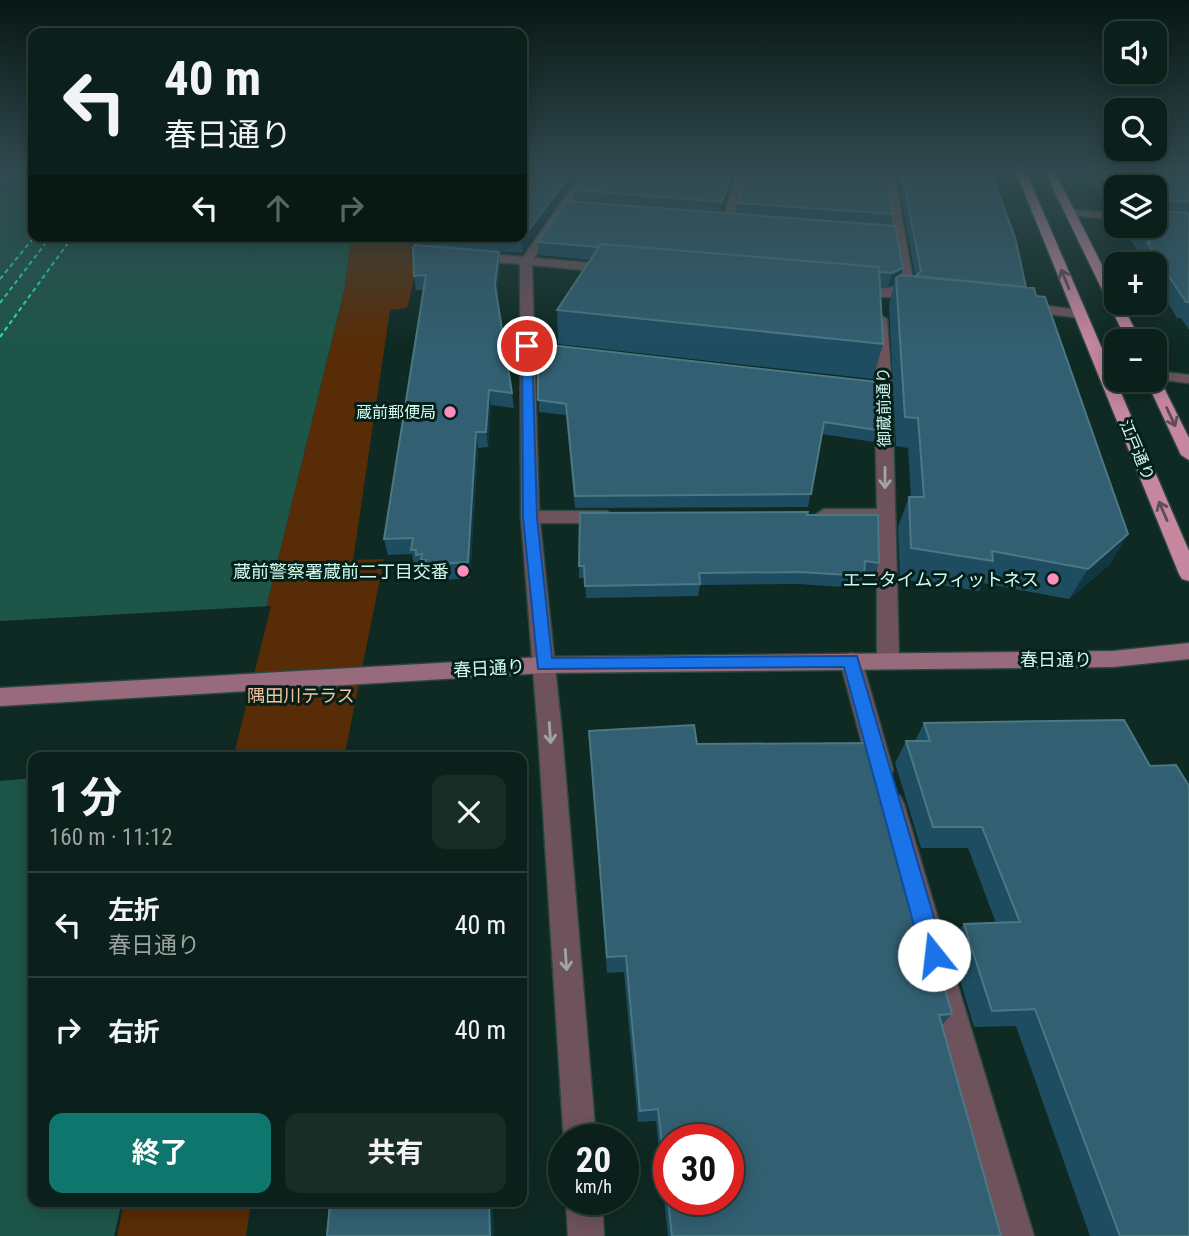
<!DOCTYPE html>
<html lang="ja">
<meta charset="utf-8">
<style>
body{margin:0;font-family:"Roboto Condensed","Noto Sans JP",sans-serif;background:#192d27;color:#f1f3f6;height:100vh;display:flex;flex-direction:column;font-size:26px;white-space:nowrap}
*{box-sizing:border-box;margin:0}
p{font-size:23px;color:#9aa3a2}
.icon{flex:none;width:38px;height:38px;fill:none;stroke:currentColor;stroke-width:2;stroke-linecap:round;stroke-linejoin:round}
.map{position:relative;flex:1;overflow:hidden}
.side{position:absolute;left:28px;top:752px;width:499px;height:455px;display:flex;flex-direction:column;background:#0b201a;border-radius:14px;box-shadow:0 4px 18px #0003,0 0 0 2px #2b3e39}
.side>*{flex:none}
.top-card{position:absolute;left:28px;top:28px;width:499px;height:214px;border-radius:14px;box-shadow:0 4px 18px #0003,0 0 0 2px #2b3e39;background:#0b201a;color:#f1f3f6;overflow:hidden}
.tools{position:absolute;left:1104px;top:21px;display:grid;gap:14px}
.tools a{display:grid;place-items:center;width:63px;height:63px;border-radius:14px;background:#0b201a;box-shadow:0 4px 18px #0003,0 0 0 2px #2b3e39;font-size:35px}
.speed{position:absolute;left:548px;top:1124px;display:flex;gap:14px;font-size:35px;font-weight:700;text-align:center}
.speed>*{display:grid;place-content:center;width:91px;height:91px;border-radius:50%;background:#0b201a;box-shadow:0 4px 18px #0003,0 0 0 2px #2b3e39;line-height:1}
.speed small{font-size:18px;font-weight:400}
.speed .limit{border:10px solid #d22;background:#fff;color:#111}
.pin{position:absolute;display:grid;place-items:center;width:60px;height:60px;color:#fff;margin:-30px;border:4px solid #fff;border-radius:50%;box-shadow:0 2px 7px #0007}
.me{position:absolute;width:77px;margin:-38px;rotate:344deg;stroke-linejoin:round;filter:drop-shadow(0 0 5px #0008)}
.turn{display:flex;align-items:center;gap:24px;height:147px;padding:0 21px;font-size:32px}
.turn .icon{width:91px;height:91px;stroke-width:2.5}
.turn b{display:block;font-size:49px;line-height:60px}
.lanes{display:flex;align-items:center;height:66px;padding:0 21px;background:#0003;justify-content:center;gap:35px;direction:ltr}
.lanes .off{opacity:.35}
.round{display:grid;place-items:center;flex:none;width:74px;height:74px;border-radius:14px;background:#192d27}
.head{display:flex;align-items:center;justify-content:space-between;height:119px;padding:0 21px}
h1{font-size:42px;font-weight:700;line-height:52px}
.button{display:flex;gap:14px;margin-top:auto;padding:14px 21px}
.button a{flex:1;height:80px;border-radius:14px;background:#0f766e;color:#fff;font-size:28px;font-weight:700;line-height:80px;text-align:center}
.button a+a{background:#192d27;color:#f1f3f6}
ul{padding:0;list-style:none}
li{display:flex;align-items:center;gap:21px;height:105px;padding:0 21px;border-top:2px solid #2b3e39}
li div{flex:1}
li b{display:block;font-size:26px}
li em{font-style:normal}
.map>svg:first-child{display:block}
</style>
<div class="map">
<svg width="1189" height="1236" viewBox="0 0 1189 1236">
<rect width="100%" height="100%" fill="#0f2a23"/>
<path fill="#582c06" d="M352,236h60l6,27 -11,45 -17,2 -37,250 31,-1 -40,199h-115l115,-467z
M124,1202h127l-5,34h-129z"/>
<path fill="#1d5649" d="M0,172h33v64h319l-8,55 -115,467h-196v444h89l-8,34h-114z"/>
<path fill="#0f2a23" d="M271,606l-38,152h-200v20l-33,3v-160z"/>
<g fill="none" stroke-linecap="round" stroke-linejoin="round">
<path stroke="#2debc5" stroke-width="2" stroke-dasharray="4.5 3.5" stroke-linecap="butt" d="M0,279l35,-43
M0,303l51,-67
M0,337l73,-101"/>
<g stroke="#2a473f" stroke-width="3">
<path id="minor" d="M582,172h10l-58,86 80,7 6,4 -6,4 -82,-8 7,246h68l9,6 -9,6h-67l22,210 34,406h-32v4l-26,-410 -17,-216 -1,-253 -48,-4 -6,-4 6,-4 51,5z
M737,172h10l-15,48 -5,3 -5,-3z
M884,172h10l20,113 -8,6 16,2v6l-70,-4 -6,-4c12,-9 36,4 56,-8z
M1071,210l45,3v6l-49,-4v-4z
M1023,303l57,7 7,4 -7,4 -62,-8 -2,-3z
M880,315l7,4 5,68 7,273 -3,6 -8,2 -8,-2 -3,-6v-139h-53l-9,-6 9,-6h53l-4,-190z
M1155,371l34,4v8l-34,-4z
M851,653l8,2 3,6 31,109 -3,7 -9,4 -9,-4 -3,-7 -29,-109 3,-6z
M891,793l9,3 4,8 44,148 -5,10 -10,5 -10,-5 -5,-10 -40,-148 4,-8z
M944,974l11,4 4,11 75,247h-36l-69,-247 4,-11z
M566,1199h36l2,37h-36z"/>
</g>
<g stroke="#2a473f" stroke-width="3">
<path id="secondary" d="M1189,643v16l-76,8 -569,6 -544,33v-18l544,-31 569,-6z"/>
</g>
<g stroke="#2a473f" stroke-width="3">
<path id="trunk" d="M1016,172h10l163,379v30l-7,-2 -3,-5z
M1045,172h10l61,121v10h5l20,38h-14z
M1155,376l5,4 29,58v22l-8,-5 -35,-75h9z"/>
</g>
<use href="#minor" fill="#6e525c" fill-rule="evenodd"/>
<use href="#secondary" fill="#976b7c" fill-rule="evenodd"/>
<use href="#trunk" fill="#c6879f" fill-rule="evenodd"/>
</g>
<path fill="#1e4d62" d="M586,172h148l-13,41 16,1 1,-11 155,11 -3,12 13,42 -2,7 14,1 -18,-104h93l36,115 10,9 92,238 -19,31 -40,34 -86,-16 -4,8 -79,-12 -2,-52 11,-30h2l-3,-49 -12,-2 -7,-142 5,-20 -6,3h-8l3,57 -10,35 -315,-35 -1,-34 33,-50 -51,-5 -1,-13 36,-40v-12z
M1085,172h104v158l-8,-12h-4l-22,-36v-18h-11l-4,-6 1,-3 -20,-29h34l-39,-39v24l-6,-1z
M427,236h95v17l-90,-6 68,19 -3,30 15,97 2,15 -23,-3 -3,42 -10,1 -8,130 -41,3 -1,-5h-4l-1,-5h-4l-1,-5 -4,1 -2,-13 -24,1 -4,-16 40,-249h-8l-2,-14 15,-29z
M538,365l339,65 -3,12 -52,-8 -14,73 -233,1 -9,-93 -27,-3z
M807,515l72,48 -5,12 -10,-2 -4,15 -62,-4 -98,1 -2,11 -112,2 -1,-20h-6v-12z
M1124,720l65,516h-99l-74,-210 -42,1 -25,-84 15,-19 32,-1 -28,-75h-47l-26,-85 11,-22h9l9,-18z
M589,731l108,13 202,85 -4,6 27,92 30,87 -10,11 59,211h-333l-12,-115 -18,1 -14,-150 -17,1 -17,-222z"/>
<path fill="#103743" d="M572,172h8l-58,81 -1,-13z
M732,172h2l-13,42 1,-12z
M499,252l1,14 -3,33 -2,-14z
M903,268l-4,14 -3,-4 -2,6 -6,3 4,-14z
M489,390l2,15 -3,42 -2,-15z
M476,432l2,16 -8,130 -2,-16z
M1128,534l-19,31 -40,34 19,-30z
M489,1202h4l1,34h-4z"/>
<path fill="#325f71" stroke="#4b7884" stroke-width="2" fill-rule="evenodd" d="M522,172h50l-51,68 -57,-4h58z
M586,172h146l-10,30 -148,-12z
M748,172h138l7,42 -155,-11z
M902,172h88l25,65 11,50 -110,-11 5,-5z
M1099,172h90v30l-29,-2 2,11 27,2v89h-3l-39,-59h3l-13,-17h18v-39h-39v9z
M566,201l329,25 8,42 -11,5 -12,-1 -1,-5 -278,-23 -3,3 -60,-5z
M601,244l278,23 4,77 -326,-34z
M415,245l84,7 -4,33 17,108 -23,-3 -3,42h-10l-8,130 -43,3 1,-5h-5l1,-6 -6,1v-5h-5l2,-12 -29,1 42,-264 -12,1 -1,-28z
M901,275l133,13 2,8 9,1 83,237 -40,35 -96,-18 1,10 -82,-13 -2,-51h15l-6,-79 -13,-1 -9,-139z
M550,345l327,37v48l-53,-8 -13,72 -236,2 -9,-92 -28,-4v-35z
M808,512l-1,3h71l1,48 -14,-2 -1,15 -63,-4 -102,1 1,11 -115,2 -1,-20h-5l1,-53z
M1124,720l26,46 26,-1 13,21v450h-69l-85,-227 -43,2 -28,-87 56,-2 -38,-95h-49l-27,-86h24l-6,-18z
M694,725l3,19 177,-1 25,86h-5l28,98h5l25,87 -13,1 62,221h-329l-14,-127 -18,2 -14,-155 -19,1 -18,-226zM668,1139h60v60h-60z
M330,1202h159l1,34h-163z"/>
<defs><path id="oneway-shaft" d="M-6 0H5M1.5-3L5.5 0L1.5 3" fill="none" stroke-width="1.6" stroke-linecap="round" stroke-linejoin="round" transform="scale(1.75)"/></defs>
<g stroke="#5c4e56">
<use href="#oneway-shaft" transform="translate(1065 279) rotate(-112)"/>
<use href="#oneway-shaft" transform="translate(1171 417) rotate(65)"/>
<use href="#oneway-shaft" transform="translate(1163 511) rotate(-113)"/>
</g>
<g stroke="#a0a6a4">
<use href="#oneway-shaft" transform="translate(885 478) rotate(90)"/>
<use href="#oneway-shaft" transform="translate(550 733) rotate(86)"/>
<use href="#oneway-shaft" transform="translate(566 960) rotate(86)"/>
</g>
<linearGradient id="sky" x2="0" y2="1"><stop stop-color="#081713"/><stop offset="0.5" stop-color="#314a50"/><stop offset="1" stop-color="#314a50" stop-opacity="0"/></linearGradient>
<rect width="1189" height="345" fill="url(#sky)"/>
<path fill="#1a73e8" stroke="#114b97" stroke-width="2" d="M527,343l5,3 5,171 15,141 305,-2 88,299 -3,8 -8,3 -8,-3 -4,-8 -78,-288 -306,2 -15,-152 -1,-171z"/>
<g fill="#fe8ebd" stroke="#05201a" stroke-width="2.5">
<circle cx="450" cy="412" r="7"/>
<circle cx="463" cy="571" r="7"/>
<circle cx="1053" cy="579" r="7"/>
</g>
<g text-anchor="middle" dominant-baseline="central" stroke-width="6" stroke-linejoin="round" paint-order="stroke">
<g font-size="16" fill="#d1f9ec" stroke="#05201a">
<text transform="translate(884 407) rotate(-91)">御蔵前通り</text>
<text transform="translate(1137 450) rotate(67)">江戸通り</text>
</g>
<g font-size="16" fill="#d1f9ec" stroke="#05201a" text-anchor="end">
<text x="436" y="412">蔵前郵便局</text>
</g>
<g font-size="18" fill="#d1f9ec" stroke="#05201a" text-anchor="end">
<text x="449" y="571">蔵前警察署蔵前二丁目交番</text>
<text x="1039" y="579">エニタイムフィットネス</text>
</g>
<g font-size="18" fill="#d1f9ec" stroke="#05201a">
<text x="1056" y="659">春日通り</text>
<text transform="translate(489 668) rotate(-3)">春日通り</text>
</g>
<g font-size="18" fill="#f6c29f" stroke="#05201a">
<text x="301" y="695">隅田川テラス</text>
</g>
</g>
</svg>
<div class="tools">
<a><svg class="icon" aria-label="sound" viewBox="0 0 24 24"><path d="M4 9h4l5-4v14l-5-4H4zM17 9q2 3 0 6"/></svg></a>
<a><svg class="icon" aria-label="search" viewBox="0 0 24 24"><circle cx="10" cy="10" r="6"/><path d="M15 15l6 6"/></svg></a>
<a><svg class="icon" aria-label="layers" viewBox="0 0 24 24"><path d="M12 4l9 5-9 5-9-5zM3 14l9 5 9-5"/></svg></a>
<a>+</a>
<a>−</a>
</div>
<div class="speed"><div>20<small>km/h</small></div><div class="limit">30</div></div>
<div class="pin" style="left:527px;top:346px;background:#d93025"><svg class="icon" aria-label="arrive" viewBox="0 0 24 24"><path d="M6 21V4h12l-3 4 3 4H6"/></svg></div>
<svg class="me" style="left:934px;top:955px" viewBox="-20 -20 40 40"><circle r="19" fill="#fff"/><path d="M0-13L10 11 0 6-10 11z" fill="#1a73e8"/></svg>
<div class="top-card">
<div class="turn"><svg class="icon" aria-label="left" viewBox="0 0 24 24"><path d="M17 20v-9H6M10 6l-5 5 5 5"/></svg><div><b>40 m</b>春日通り</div></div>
<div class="lanes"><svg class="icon" aria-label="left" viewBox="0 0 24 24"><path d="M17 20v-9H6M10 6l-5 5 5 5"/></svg><svg class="icon off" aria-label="ahead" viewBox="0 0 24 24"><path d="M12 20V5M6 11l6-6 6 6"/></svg><svg class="icon off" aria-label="right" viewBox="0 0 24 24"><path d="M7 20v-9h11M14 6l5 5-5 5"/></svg></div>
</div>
<section class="side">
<div class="head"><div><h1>1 分</h1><p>160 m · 11:12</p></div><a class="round"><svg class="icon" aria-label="close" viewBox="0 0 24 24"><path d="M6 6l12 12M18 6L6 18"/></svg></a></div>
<ul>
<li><svg class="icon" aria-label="left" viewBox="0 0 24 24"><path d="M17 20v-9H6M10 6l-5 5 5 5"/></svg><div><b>左折</b><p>春日通り</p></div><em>40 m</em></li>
<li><svg class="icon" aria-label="right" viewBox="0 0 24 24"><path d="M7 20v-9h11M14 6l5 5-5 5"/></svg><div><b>右折</b></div><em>40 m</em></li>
</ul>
<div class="button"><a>終了</a><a>共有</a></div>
</section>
</div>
